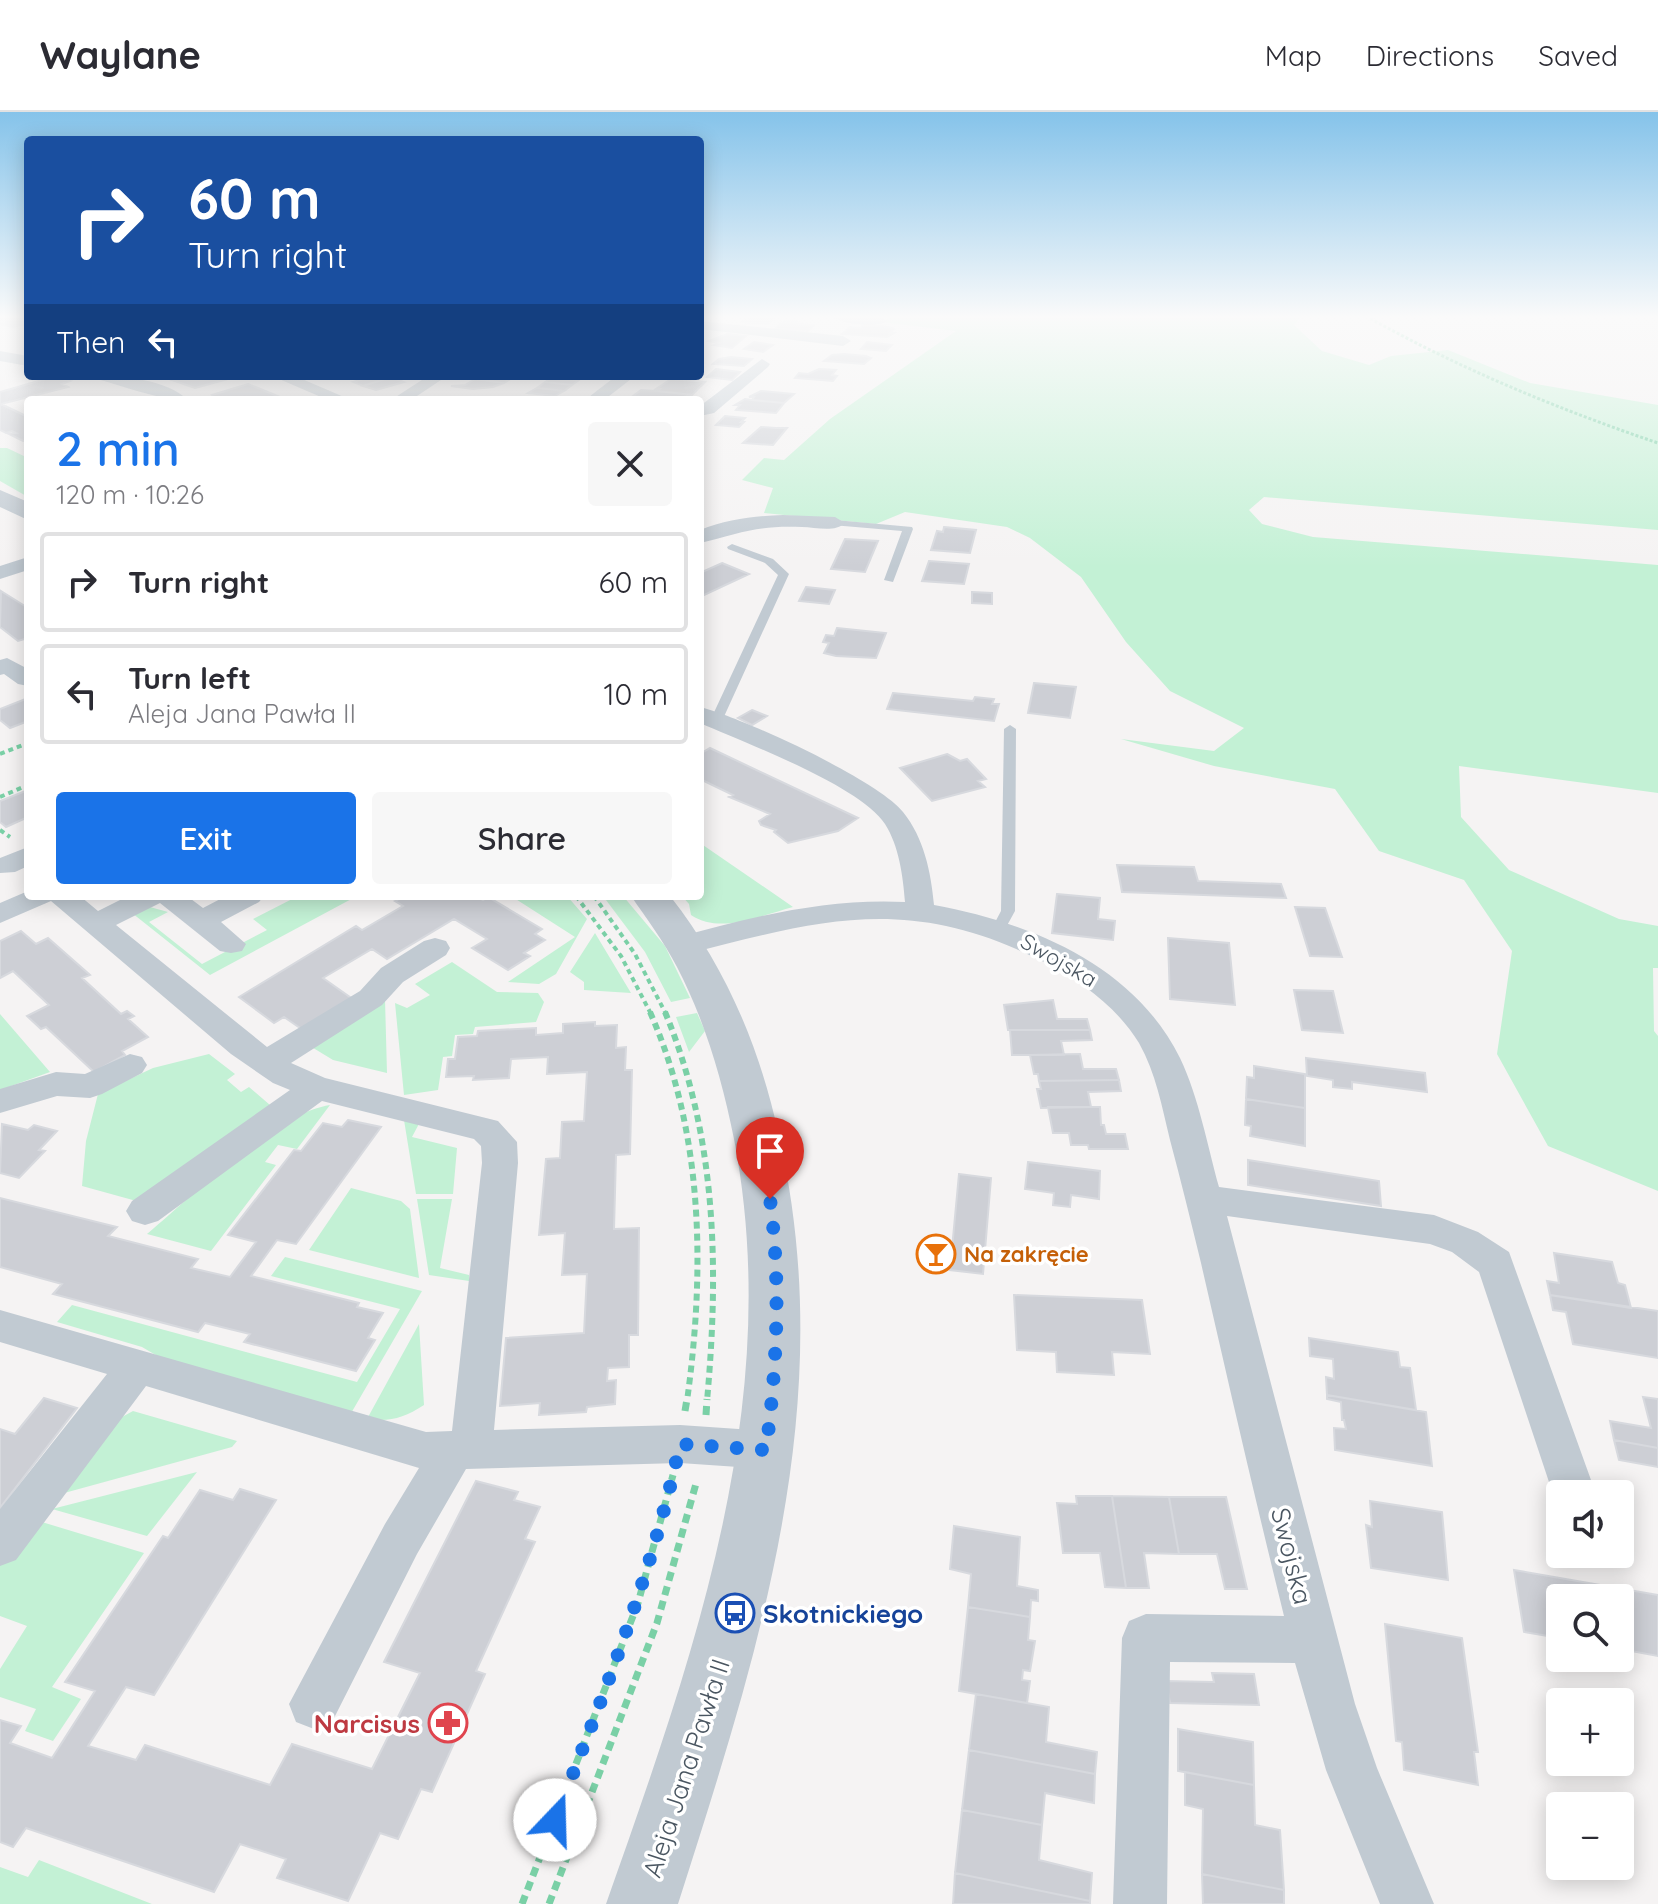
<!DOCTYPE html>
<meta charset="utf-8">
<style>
body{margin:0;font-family:Quicksand,sans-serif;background:#f7f7f7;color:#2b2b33;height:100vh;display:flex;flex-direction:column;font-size:30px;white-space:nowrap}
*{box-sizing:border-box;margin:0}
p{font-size:26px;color:#7c7c81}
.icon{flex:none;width:44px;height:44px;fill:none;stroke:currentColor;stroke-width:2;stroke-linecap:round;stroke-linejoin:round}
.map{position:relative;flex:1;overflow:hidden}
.drawer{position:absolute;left:24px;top:284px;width:680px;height:504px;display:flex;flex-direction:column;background:#fff;border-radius:8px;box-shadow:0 4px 20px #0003}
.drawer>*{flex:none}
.banner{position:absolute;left:24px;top:24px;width:680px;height:244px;border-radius:8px;box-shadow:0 4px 20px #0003;background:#1a4fa0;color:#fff;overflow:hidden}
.fabs{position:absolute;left:1546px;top:1368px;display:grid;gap:16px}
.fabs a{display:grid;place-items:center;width:88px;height:88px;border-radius:8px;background:#fff;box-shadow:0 4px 20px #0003;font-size:40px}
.pin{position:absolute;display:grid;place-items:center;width:68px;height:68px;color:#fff;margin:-82px -34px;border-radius:50% 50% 50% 0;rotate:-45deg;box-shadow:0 0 8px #0007}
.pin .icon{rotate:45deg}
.me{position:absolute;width:88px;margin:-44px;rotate:21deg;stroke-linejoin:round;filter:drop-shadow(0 0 6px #0008)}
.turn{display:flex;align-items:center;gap:28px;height:168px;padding:0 32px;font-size:36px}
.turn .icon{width:104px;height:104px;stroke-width:2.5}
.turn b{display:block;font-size:56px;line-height:68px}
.then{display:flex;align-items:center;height:76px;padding:0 32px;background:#0003;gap:16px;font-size:30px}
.round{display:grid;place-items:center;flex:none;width:84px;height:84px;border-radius:8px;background:#f7f7f7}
.overview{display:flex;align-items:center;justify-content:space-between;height:136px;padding:0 32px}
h1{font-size:48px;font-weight:600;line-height:60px;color:#1a73e8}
.action{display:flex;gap:16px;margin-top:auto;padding:16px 32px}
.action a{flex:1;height:92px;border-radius:8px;background:#1a73e8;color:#fff;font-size:32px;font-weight:600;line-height:92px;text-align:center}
.action a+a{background:#f7f7f7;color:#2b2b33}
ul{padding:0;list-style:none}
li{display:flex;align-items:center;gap:24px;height:100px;margin:0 16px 12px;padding:0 16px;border:4px solid #e1e1e2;border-radius:8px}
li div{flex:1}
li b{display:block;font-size:30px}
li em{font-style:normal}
header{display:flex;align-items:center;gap:48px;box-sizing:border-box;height:112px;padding:0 40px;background:#fff;border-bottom:2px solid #e1e1e2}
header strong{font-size:38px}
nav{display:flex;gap:44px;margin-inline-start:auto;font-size:28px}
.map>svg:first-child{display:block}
</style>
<header>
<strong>Waylane</strong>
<nav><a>Map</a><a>Directions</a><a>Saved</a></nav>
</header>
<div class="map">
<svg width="1658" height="1792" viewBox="0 0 1658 1792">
<rect width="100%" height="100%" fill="#f5f3f3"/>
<path fill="#c3f1d5" d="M893,204h409l-8,9 28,26 47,14 22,-9 57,-6 82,33 128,22v125l-394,-33 -15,13 13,14 51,13 345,28v228l-199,-27 2,51 48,53 110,49 39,7v42h-5l1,63 4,5v155l-110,-45 -51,-92 15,-103 -48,-71 -85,-29 -44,-62 -121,-23 -93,-27 93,12 30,-23 -74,-37 -44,-49 -45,-65 -51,-39 -23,-11 -102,-15 -29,12 -112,-11 9,-25 -31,-8 22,-22 20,2 46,-41 126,-88 -75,-9z
M0,336h7l21,10v39l-28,-16z
M700,731l83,57 10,7c-31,8 -72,28 -102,8l-2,-11 -7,-8h18z
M298,784h59l-147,79 -78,-62 18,-6 18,5 -19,10 53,42 65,-34 -14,-11z
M511,784h56l20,23 -31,55 -17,10 -31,-2 67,-45z
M603,784h20l42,50 25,52 -19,4 -26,-50z
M595,821l36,60 -47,-3v-8l-14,-10z
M452,850l45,30 41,1 6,9 -8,20 -61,5 -2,7 -18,1 -3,21 -9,1 -5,33 -34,5 -9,-92 12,5 23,-13 -15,-11z
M385,887l2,74 -54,-13 -23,-14z
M697,901l8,18 -16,21 -13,-35z
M0,902l50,58 -50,18z
M209,942l26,20 -8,6 14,12 8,-5 21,18 -130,97 -58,-16 4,-45 12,-47 55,-26z
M330,993l-33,44 -19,-4 -13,17 11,3 -65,86 -64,-17c46,-38 126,-120 183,-129z
M404,1008h17l-9,17 45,11 -4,46h-37z
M351,1076l50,13 9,8 9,69 -110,-28z
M417,1087h35l-12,69 29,7v6l-40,-6z
M285,1145l137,34 -72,124 -172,-47 -36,-21 -85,-25 15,-17 285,77 43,-73 -129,-33z
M419,1212l5,81c-20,13 -34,17 -57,14z
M133,1299l104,30 -5,6 -186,51 76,-81z
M197,1360l-50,64 -95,-27z
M32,1407l112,34 -92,134 29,12 -28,42 -28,-10 11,-22 -36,-12v-28l27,-43 -27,-10v-55z
M39,1748l113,44h-152v-37l28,10z"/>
<path fill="#cdcfd5" stroke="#d7d9de" stroke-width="2" d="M0,204h28v7l-15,4 -13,-3 6,-3 -6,-1z
M750,204h12l14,2 -9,6 -25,-2z
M792,209l7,1 -2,2 17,1 -6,6 -33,-2 7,-7z
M864,213l25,2 5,2 -4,4h4l-7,4 -45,-3 8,-7 10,1z
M727,222l19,2 -14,12 -18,-3 5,-2 -10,-2z
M754,230l19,3 -10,7 -19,-3z
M867,230l25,3 -6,6 -25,-2z
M844,242l22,2 5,2 -7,6 -40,-3 8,-6z
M731,245l21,2 -8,7 -31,-2 6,-5z
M716,257l24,3 -8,8 -25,-3z
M819,257l17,1 -4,5 5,1 -4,5 -38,-3 4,-5 9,1z
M165,264h62l5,2 -37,10 -32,-11z
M373,264l18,1 -28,9 -10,-4z
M480,264h19l13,2 -8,5 -29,-4z
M52,265l18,4 -8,3 6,3 -67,17 27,13v23l-5,1 -14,-7 7,-1 -4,-2 -6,2 -6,-3v-38z
M391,265l13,5 -28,8 -13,-4z
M553,265l26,3 -7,5 -27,-3z
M475,267l29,4 -11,4 -20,2 -22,-3 14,-1z
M671,267l34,3 -13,13 -34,-4 2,-2h-4z
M545,270l27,3 -8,6 -27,-3z
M248,272l32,13 8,3h-70l-6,-5z
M537,276l27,3 -9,5 -27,-3z
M641,278l17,1 32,4 -4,4 -15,-2 -3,3 -35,-4z
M761,279l33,3 -10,9 -32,-3 2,-3h-5z
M745,287l7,1 32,3 -8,10 -40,-3 4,-5h-5z
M725,304l20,2 -4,4h3l-5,5 -23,-2z
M761,315l15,1h11l-14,17 -30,-2z
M944,415l32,3 -6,23 -39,-3 6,-19 6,1z
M845,427l33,2 -13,31 -34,-3z
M929,449l40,3 -5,20 -42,-3z
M722,451l27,11 -49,23v-24z
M806,475l29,3 -6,14 -30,-3z
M1,479l27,17v30l-10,3 -18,-14z
M972,480l20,1v11l-20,-1z
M837,516l49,5 -10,25 -40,-2 -12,-3 5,-10 -6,-1 3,-7 8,1z
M1034,571l42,4 -6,31 -42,-5z
M893,581l80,8 2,-4 19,2 -2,5h7l-5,17 -107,-12z
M28,586v23l-18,7 -10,-8v-11z
M752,598l15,6 -15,9 -14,-7z
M710,636l148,70 -20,13 -50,12 -14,-11 2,-2 -15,-5 -2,-4 11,-7 -41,-17 4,-2 -33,-16v-25z
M947,642l13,7 7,-2 19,20 -8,2 7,6 -53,14 -32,-33z
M28,678v27l-22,10 -6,-5v-21z
M1117,753l77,2 4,14 83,3 5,14 -164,-6z
M1057,782l43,4 -2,21 17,2 -2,19 -61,-7z
M405,784h71l7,4 5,-3 54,32 -7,5 10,6 -21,13 6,3 -22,14 -36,-22 15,-9 -33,-20 -67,40 -15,-10 -49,29 31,22 -51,30 -19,-13 -10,6 -35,-26 117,-71 6,4 41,-24 -8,-5z
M1295,795l30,1 17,49 -32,-1z
M21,819l15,13 12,-6 42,37 -8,3 39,36 6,-3 7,5 -6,3 20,18 -26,14 3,4 -31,17 -48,-45 -5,2 -14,-13 22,-11 -36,-34 -13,7v-37z
M1168,826l61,5 6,62 -65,-6z
M1294,878l39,1 10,42 -41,-3z
M1053,888l4,19h30l3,11h-82l-4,-25z
M595,910v4l22,-1 -1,23 10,-1 -1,23h7l-2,84 -14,1 -2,74 25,-1 -1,107h-9v32l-21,1 -1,13 9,-1 -1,24 -28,3 -1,5 -47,3 1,-12 -40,3 6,-68 78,-5 3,-59 -25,1 3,-42 -26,2 7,-76 14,-1 2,-36 22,-1 3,-49 -40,2 1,-17 -37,2 -2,19 -36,2 1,-4 -28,1 2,-18h7l3,-22 19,-1 1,-5 58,-3v7l27,-2v-9z
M1010,918h80l2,10 -31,1 3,14h-52z
M1080,942l3,15h33l3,11 -80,1 -1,-7h-4l-4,-19z
M1306,946l119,15 2,19 -75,-10v7l-19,-2v-7l-26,-4z
M1254,954l51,8v34l-59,-9 1,-22 7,1z
M1119,968l2,11 -33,1 3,15 -50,1 -4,-19h4l-2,-8z
M1246,987l59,9v38l-55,-10 1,-10 -6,-1z
M1048,995h52l1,18h3l2,9h19l3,15h-39l-1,-4h-17l-2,-12h-16z
M348,1008l33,7 -85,117 -19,-4 -26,36 108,27 -2,4 26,6 -15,25 7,2 -19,31 -112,-29 6,-8 -45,-11 -7,9 -145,-38 9,-10 -62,-17v-69l117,29 -9,9 90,23 -7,9 39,9 26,-35 -28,-7 66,-85 7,1 22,-28 19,4z
M2,1012l26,6 6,-5 23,6 -18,19 6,1 -26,27 -19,-5z
M1248,1048l131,21 2,25 -133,-21z
M1028,1050l72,9 -1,28 -28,-4 -1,12 -17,-2 1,-12 -29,-4z
M959,1062l32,4 -8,96 -33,-4z
M1554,1141l58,9 6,21 7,2 6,23 -81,-13 -3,-14 12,2z
M1014,1183l128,5 8,54 -38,-2 2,23 -57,-3 -1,-20 -39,-2z
M1550,1183l108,16v47l-85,-14 -7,-32 -13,-2z
M1309,1226l89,14 2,15 10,1 6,42 -89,-15 -1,-18 8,2 -1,-20 -23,-3z
M1327,1283l99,17 6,54 -97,-16 -1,-22 12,1 -2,-9h-2l-1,-18 -14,-3z
M1643,1285l15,2v49l-44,-8 -4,-19 41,7z
M44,1286l33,10 -77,100v-79l15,5z
M1614,1328l44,8v19l-39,-7z
M476,1369l42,11 -4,8 26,7 -15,32 10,3 -59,129 9,3 -53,118 -11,-3 -23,50 -18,-6 -32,68 -71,-23 9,-19 -46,-15 -26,48 -188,-64 -13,19 -13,-5v-122l21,6 -11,17 42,15 43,-67 -30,-9 98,-146 5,2 32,-48 33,10 7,-11 36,11 -122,195 -28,-8 -38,59 48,14 9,-15 125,40 22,-41 80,25 48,-96 -36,-11z
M1076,1384h36l14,92 -21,-1 -5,-34h-37l-6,-50 20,1z
M1112,1384l57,1 10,57 -35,-1 5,35h-23z
M1169,1385h57l21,92h-22l-8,-35h-38z
M1370,1389l72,11 6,68 -77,-12 -5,-43 6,2z
M954,1414l66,11 -3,49 21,4v11l-7,-1 -1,17 -62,-10 3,-33 -21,-5z
M1514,1458l144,25v61l-38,-7v-51h-60v40l-36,-6z
M968,1495l62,10 -2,23 7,1 -5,30 -7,-1 -1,10 8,1 -3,22 -68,-12z
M1385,1512l77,14 16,114h-4l4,33 -74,-15 -2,-28 -6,-1z
M1212,1561l42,1 5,31 -89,-2 -4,-22 48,1z
M976,1582l73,13 -3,35 51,10 -2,22 -126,-24z
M1178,1617l75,13 1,43 -76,-14z
M969,1638l126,24 -1,29 -49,-10 -3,32 -80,-15z
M1185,1660l69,13 1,40 25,5 4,60 -82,-16 1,-65 -18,-4z
M962,1698l80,15 -3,35 53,13 -2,28 -135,-28z
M955,1761l135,28v3h-137z
M1202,1762l82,16v14h-81z"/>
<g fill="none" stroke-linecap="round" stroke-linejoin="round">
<path stroke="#7ad0a6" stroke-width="3" stroke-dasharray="3 2" stroke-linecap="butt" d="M1366,204c92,52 192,93 292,127"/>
<path stroke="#7ad0a6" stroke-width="4" stroke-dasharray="5 4" stroke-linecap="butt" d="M0,642l28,-11
M0,685l28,-12
M0,718l10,7
M576,784l45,60 30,58
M594,784l41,58 31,60"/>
<path stroke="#7ad0a6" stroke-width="6" stroke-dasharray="7 5" stroke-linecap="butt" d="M650,900c54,122 55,259 37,389
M665,900c52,125 54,256 42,389"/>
<path stroke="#7ad0a6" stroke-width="7" stroke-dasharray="9 6" stroke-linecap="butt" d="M685,1299l2,-12
M706,1303l1,-16
M522,1792l116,-301 35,-128
M549,1792l108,-281 40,-143"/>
<path fill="#c1cad2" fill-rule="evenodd" d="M835,408l77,7 1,2 -20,53 -9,-2 18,-49 -70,-6v-4z
M732,432l41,15 16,15 -67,147 -6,4 -6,-4 68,-146 -13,-12 -37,-14 -1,-2z
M1010,613l6,4 -1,182 -11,20 -5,2 -7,-5 9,-17 3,-182z"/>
<path fill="#c1cad2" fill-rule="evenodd" d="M830,204h47l10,5c-10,8 -46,3 -57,-5z
M700,209l143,15 8,5 -8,5 -143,-17z
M0,239l28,5v10l-28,-5z
M762,247l8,5 -2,3 -54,46 -14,3v-10z
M95,264c29,0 71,3 93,24 -30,0 -61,-13 -91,-21z
M272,264h23l56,24h-23z
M428,264h19l-36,24h-20z
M616,264h19l-31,24h-19z
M783,403l52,2 10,6c-10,10 -30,4 -43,4 -44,-2 -62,6 -102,16v-13c27,-11 55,-14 83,-15z
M28,445v13l-28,9v-13z
M7,546l21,11v17l-10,-2 -14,-10 -4,1v-15z
M700,595c41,10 178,73 203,105 21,26 28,60 31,93 97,18 200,60 246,153 19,40 27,86 39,129l215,28 44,17 31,20 82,228 -6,14h-25v2l-7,-2 -74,-222 -27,-20 -22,-8 -203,-28 128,488 22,64 57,136h-54l-54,-134 -31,-107 -125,-1 -3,242h-54l9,-266 7,-17 17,-7 138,2c-29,-117 -56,-235 -83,-353 -10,-41 -20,-82 -31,-123 -8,-33 -14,-67 -31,-97 -22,-36 -59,-63 -95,-81 -135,-68 -220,-43 -357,-8l-11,-2 -4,-7 4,-7c75,-21 150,-40 229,-36 -2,-26 -6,-56 -20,-78 -26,-39 -140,-81 -185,-101z
M28,735v19l-13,6 -15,1v-15z
M28,779v5h52l18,15 30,-15h59l16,12 23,-12h38l-5,6 -38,20 25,22 -4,7 -11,2 -11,-2 -60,-48 -44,22 151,122 93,-56 21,-23 43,-27 11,-3 11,3 4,7 -4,7 -43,27 -21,23 -91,58 34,15 173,43 19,21 1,21 -24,267 186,-5 86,6 15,5 7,14 -7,14 -15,5 -86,-6 -214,6 -49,85 -85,168 -18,7 -18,-7 -7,-18 96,-180 34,-56 -273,-82 -130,174 -16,6v-57l107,-135 -107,-32v-32l426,122 26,-1 30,-268 -1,-17 -7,-7 -152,-38 -164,120 -13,4 -13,-4 -6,-10 6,-10 158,-111 -17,-7 -42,-29 -180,-153 -51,22v-20z
M130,942l12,3 5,8 -5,8 -40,21 -12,4 -33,-2 -57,17v-24l56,-17 29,2z"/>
<path fill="#c1cad2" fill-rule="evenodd" d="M0,378l28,12v18l-28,-13z
M631,784h39c56,71 90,152 109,240 61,268 -20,514 -101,768h-72c87,-247 179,-500 128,-765 -12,-60 -29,-118 -57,-172 -13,-25 -30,-48 -46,-71z"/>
</g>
<linearGradient id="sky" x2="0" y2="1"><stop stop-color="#85c3ea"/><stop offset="0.45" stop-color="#fafafa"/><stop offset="1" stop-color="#fafafa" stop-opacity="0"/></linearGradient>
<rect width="1658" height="455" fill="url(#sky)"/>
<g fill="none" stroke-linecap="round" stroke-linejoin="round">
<path stroke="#1a73e8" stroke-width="14" stroke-dasharray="0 25.2" d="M555,1708c48,-124 97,-245 125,-376l86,6c11,-84 15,-167 4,-251"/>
</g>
<defs>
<g id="bar-ring" transform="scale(2)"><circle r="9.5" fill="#fff" stroke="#e8710a" stroke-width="1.5"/><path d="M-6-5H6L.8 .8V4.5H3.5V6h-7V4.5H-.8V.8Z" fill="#e8710a"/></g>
<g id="bus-ring" transform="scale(2)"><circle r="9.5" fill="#fff" stroke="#1a4fb4" stroke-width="1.5"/><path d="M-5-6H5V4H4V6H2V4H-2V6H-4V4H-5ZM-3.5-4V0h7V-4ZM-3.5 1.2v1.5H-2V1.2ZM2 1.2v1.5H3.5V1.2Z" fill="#1a4fb4"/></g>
<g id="pharmacy-ring" transform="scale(2)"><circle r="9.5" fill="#fff" stroke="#e0444e" stroke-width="1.5"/><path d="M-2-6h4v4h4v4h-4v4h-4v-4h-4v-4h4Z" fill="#e0444e"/></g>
</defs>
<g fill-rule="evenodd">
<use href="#bar-ring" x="936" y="1142"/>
<use href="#bus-ring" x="735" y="1501"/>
<use href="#pharmacy-ring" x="448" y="1611"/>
</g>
<g text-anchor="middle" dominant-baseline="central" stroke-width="7" stroke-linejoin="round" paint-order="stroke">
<g font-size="22" fill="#4a5661" stroke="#fff">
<text transform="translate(1059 848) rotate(30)">Swojska</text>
</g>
<g font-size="22" font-weight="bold" fill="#c56008" stroke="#fff" text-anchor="start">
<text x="964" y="1142">Na zakręcie</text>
</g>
<g font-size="26" fill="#4a5661" stroke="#fff">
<text transform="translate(1292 1444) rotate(76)">Swojska</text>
<text transform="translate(686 1656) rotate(-72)">Aleja Jana Pawła II</text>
</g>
<g font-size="26" font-weight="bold" fill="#164399" stroke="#fff" text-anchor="start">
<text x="763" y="1501">Skotnickiego</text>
</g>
<g font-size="26" font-weight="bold" fill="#be3a42" stroke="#fff" text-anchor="end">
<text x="420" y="1611">Narcisus</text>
</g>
</g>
</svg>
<div class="fabs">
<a><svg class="icon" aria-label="sound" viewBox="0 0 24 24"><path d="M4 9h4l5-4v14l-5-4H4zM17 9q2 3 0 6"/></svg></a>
<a><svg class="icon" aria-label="search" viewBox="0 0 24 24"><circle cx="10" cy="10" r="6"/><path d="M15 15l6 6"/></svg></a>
<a>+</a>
<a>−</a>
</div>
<div class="pin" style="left:770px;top:1087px;background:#d93025"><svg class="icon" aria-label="arrive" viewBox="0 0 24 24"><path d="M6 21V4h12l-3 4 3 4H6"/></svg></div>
<svg class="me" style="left:555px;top:1708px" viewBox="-20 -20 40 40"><circle r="19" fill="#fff"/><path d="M0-13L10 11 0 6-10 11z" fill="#1a73e8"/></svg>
<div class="banner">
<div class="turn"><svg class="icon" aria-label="right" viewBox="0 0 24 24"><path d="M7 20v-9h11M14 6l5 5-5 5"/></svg><div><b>60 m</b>Turn right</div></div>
<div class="then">Then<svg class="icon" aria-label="left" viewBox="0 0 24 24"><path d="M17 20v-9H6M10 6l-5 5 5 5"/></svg></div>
</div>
<section class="drawer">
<div class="overview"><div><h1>2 min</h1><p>120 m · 10:26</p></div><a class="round"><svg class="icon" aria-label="close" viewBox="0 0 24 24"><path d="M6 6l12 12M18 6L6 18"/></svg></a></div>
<ul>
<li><svg class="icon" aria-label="right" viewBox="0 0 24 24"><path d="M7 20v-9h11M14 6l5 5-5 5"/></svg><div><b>Turn right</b></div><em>60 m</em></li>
<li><svg class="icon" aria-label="left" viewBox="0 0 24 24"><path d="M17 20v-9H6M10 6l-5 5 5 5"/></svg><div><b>Turn left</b><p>Aleja Jana Pawła II</p></div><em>10 m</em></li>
</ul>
<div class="action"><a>Exit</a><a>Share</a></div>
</section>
</div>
